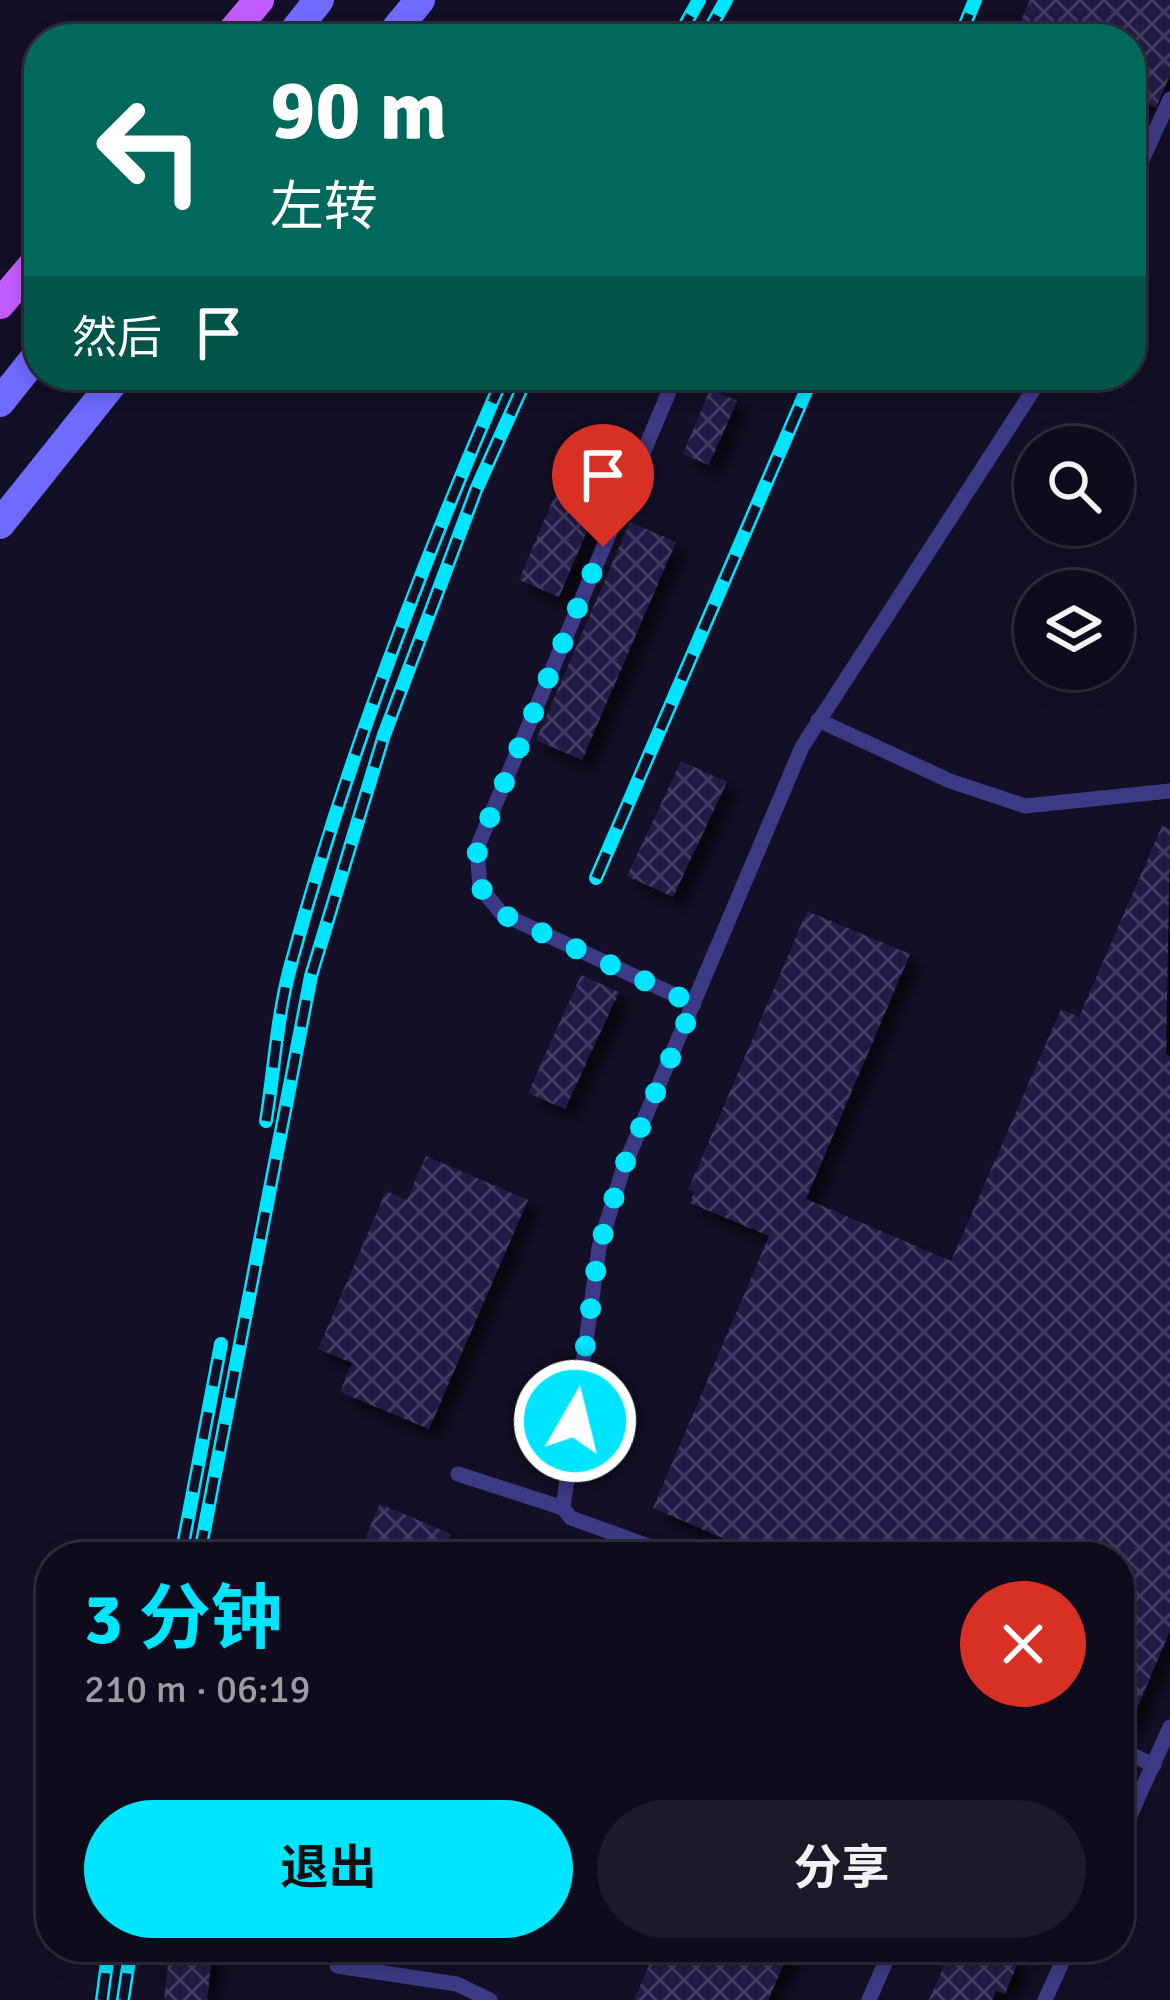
<!DOCTYPE html>
<html lang="zh">
<meta charset="utf-8">
<style>
body{margin:0;font-family:Signika,"Noto Sans SC",sans-serif;background:#1c1929;color:#f1f3f6;height:100vh;display:flex;flex-direction:column;font-size:45px;white-space:nowrap}
*{box-sizing:border-box;margin:0}
p{font-size:39px;color:#9b9ba3}
.icon{flex:none;width:66px;height:66px;fill:none;stroke:currentColor;stroke-width:2;stroke-linecap:round;stroke-linejoin:round}
.map{position:relative;flex:1;overflow:hidden}
.drawer{position:absolute;left:36px;top:1542px;width:1098px;height:420px;display:flex;flex-direction:column;background:#0e0b1c;border-radius:48px;box-shadow:0 6px 18px #0003,0 0 0 3px #2e2b3b}
.drawer>*{flex:none}
.top-card{position:absolute;left:24px;top:24px;width:1122px;height:366px;border-radius:48px;box-shadow:0 6px 18px #0003,0 0 0 3px #2e2b3b;background:#00695c;color:#fff;overflow:hidden}
.tools{position:absolute;left:1014px;top:426px;display:grid;gap:24px}
.tools a{display:grid;place-items:center;width:120px;height:120px;border-radius:50%;background:#0e0b1c;box-shadow:0 6px 18px #0003,0 0 0 3px #2e2b3b;font-size:60px}
.pin{position:absolute;display:grid;place-items:center;width:102px;height:102px;color:#fff;margin:-123px -51px;border-radius:50% 50% 50% 0;rotate:-45deg;box-shadow:0 0 12px #0007}
.pin .icon{rotate:45deg}
.me{position:absolute;width:132px;margin:-66px;rotate:8deg;stroke-linejoin:round;filter:drop-shadow(0 0 9px #0008)}
.turn{display:flex;align-items:center;gap:42px;height:252px;padding:0 48px;font-size:54px}
.turn .icon{width:156px;height:156px;stroke-width:2.5}
.turn b{display:block;font-size:84px;line-height:102px}
.then{display:flex;align-items:center;height:114px;padding:0 48px;background:#0003;gap:24px;font-size:45px}
.round{display:grid;place-items:center;flex:none;width:126px;height:126px;border-radius:63px;background:#1c1929}
.head{display:flex;align-items:center;justify-content:space-between;height:204px;padding:0 48px}
h1{font-size:72px;font-weight:700;line-height:90px;color:#00e5ff}
.primary-button{display:flex;gap:24px;margin-top:auto;padding:24px 48px}
.primary-button a{flex:1;height:138px;border-radius:72px;background:#00e5ff;color:#111;font-size:48px;font-weight:700;line-height:138px;text-align:center}
.primary-button a+a{background:#1c1929;color:#f1f3f6}
.map>svg:first-child{display:block}
</style>
<div class="map">
<svg width="1170" height="2000" viewBox="0 0 1170 2000">
<defs>
<pattern id="building-cross-hatch" width="8" height="8" patternUnits="userSpaceOnUse" patternTransform="scale(3)"><rect width="8" height="8" fill="#241b47"/><path d="M0 0l8 8M0 8l8-8" fill="none" stroke="#433b63"/></pattern>
<filter id="shadow"><feDropShadow dx="11" dy="11" stdDeviation="6" flood-color="#0009"/></filter>
</defs>
<rect width="100%" height="100%" fill="#130f26"/>
<path fill="url(#building-cross-hatch)" filter="url(#shadow)" d="M1030,0h140v75l-14,33 -25,-10v-59h-118z
M710,389l27,12 -28,64 -26,-11z
M563,476l40,17 -44,104 -40,-17z
M630,522l46,20 -94,218 -46,-20z
M681,761l46,21 -54,115 -46,-21z
M1162,826l8,3 -4,225 4,2v575l-41,96 -10,-4v-166h-352l-114,-49 116,-272 -79,-33 4,-11 -6,-2 119,-279 103,43 -104,245 145,62 110,-252 18,8z
M581,975l38,17 -54,117 -37,-16z
M426,1156l102,44 -99,229 -89,-37 12,-29 -34,-14 68,-158 21,9z
M380,1504l71,30 -10,23h-84z
M170,1947h43l-6,53h-43z
M657,1947h134l-23,53h-134z
M952,1947h63l-5,12 8,4 -13,31 -9,-3 -4,9h-63z"/>
<g fill="none" stroke-linecap="round" stroke-linejoin="round">
<path stroke="#3d3a85" stroke-width="15" d="M1131,184l39,-85
M676,375l-199,473 3,39 22,27 192,90
M818,720l132,61 75,25 145,-15
M458,1474l105,34 8,10 108,39
M563,1508l36,-260 24,-79 179,-422 241,-372
M1119,1749l35,16
M1119,1840l51,-113
M337,1966l120,18 33,16
M869,2000l23,-53
M1045,2000l24,-53"/>
<path stroke="#6f6bff" stroke-width="30" d="M288,39l31,-39
M388,39l32,-39
M0,402l39,-49
M0,524l119,-149"/>
<path stroke="#c25bff" stroke-width="30" d="M226,39l33,-39
M0,304l39,-46"/>
<g stroke="#00e5ff" stroke-width="14">
<path id="rail" d="M677,39l22,-39
M704,39l22,-39
M959,39l16,-39
M596,878l217,-503
M266,1121c8,-50 11,-104 24,-153 54,-202 131,-402 214,-593
M183,1545l38,-201
M199,1557l112,-581 73,-241 92,-245 52,-115
M102,2000l7,-53
M123,2000l8,-53"/>
</g>
<use href="#rail" stroke="#130f26" stroke-width="9" stroke-dasharray="27" stroke-linecap="butt"/>
</g>
<g fill="none" stroke-linecap="round" stroke-linejoin="round">
<path stroke="#00e5ff" stroke-width="21" stroke-dasharray="0 37.8" d="M575,1421l24,-173 24,-80 71,-164 -192,-90 -22,-27 -3,-39 126,-301"/>
</g>
</svg>
<div class="tools">
<a><svg class="icon" aria-label="search" viewBox="0 0 24 24"><circle cx="10" cy="10" r="6"/><path d="M15 15l6 6"/></svg></a>
<a><svg class="icon" aria-label="layers" viewBox="0 0 24 24"><path d="M12 4l9 5-9 5-9-5zM3 14l9 5 9-5"/></svg></a>
</div>
<div class="pin" style="left:603px;top:547px;background:#d93025"><svg class="icon" aria-label="arrive" viewBox="0 0 24 24"><path d="M6 21V4h12l-3 4 3 4H6"/></svg></div>
<svg class="me" style="left:575px;top:1421px" viewBox="-20 -20 40 40"><circle r="17" fill="#00e5ff" stroke="#fff" stroke-width="3"/><path d="M0-11L8 9 0 5-8 9z" fill="#fff"/></svg>
<div class="top-card">
<div class="turn"><svg class="icon" aria-label="left" viewBox="0 0 24 24"><path d="M17 20v-9H6M10 6l-5 5 5 5"/></svg><div><b>90 m</b>左转</div></div>
<div class="then">然后<svg class="icon" aria-label="arrive" viewBox="0 0 24 24"><path d="M6 21V4h12l-3 4 3 4H6"/></svg></div>
</div>
<section class="drawer">
<div class="head"><div><h1>3 分钟</h1><p>210 m · 06:19</p></div><a class="round" style="background:#d93025;color:#fff"><svg class="icon" aria-label="close" viewBox="0 0 24 24"><path d="M6 6l12 12M18 6L6 18"/></svg></a></div>
<div class="primary-button"><a>退出</a><a>分享</a></div>
</section>
</div>
